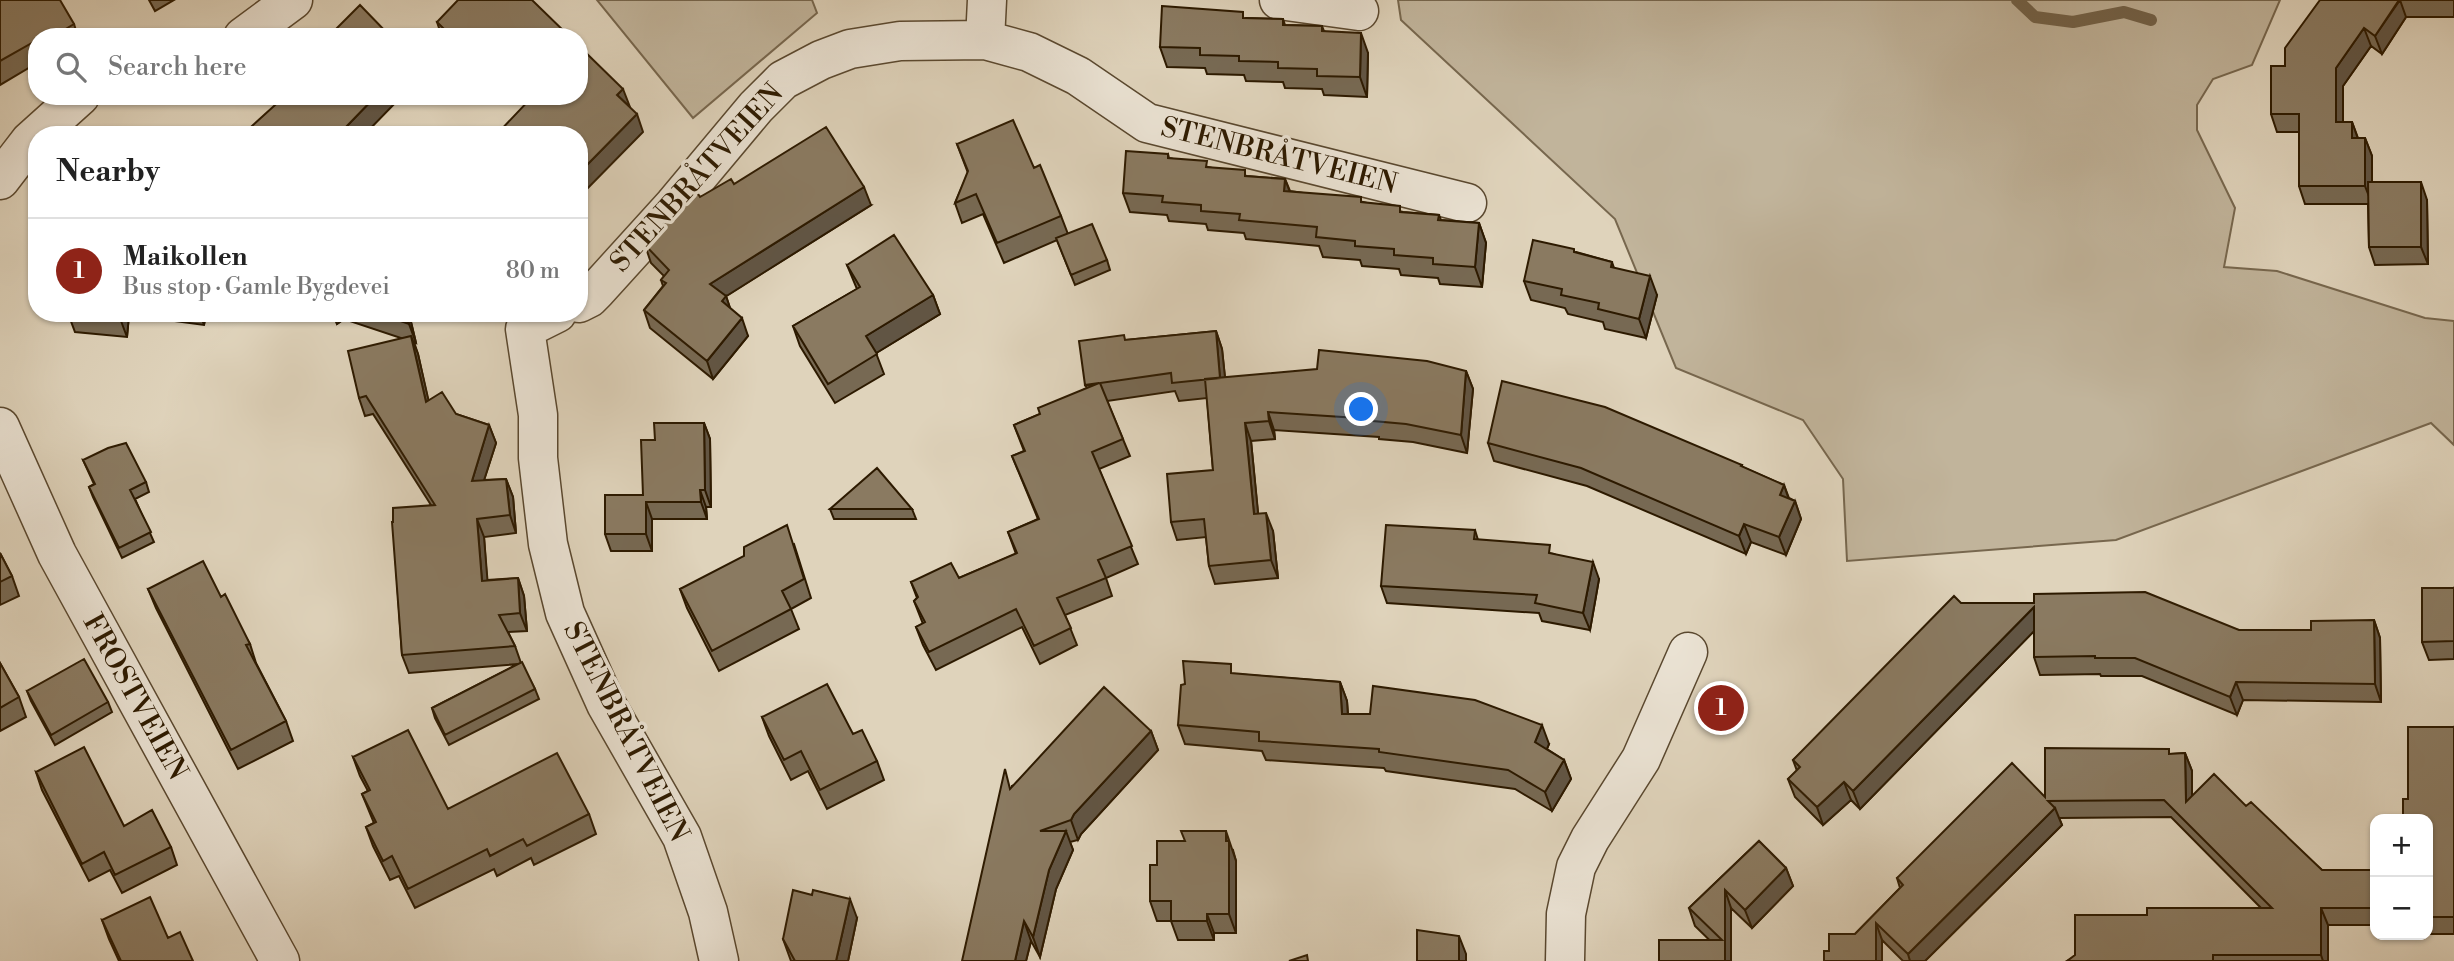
<!DOCTYPE html>
<meta charset="utf-8">
<style>
:root{--surface:#fff;--page:#f2f2f2;--text:#222;--muted:#767676;--line:#e0e0e0;--accent:#8f2418}
body{margin:0;font-family:"Libre Bodoni",serif;background:var(--page);color:var(--text)}
.controls{position:absolute;right:21px;bottom:21px;display:grid;overflow:hidden;border-radius:14px;box-shadow:0 2px 5px #0004}
.controls button{width:63px;height:63px;display:grid;place-items:center;padding:0;border:0;border-bottom:2px solid var(--line);background:var(--surface);color:var(--text);font:35px sans-serif}
.you{position:absolute;left:1362px;top:410px;width:24px;height:24px;margin:-18px;border:5px solid #fff;border-radius:50%;background:#1a73e8;box-shadow:0 0 0 10px #1a73e833}
.badge{display:grid;place-items:center;width:46px;height:46px;border-radius:50%;background:var(--accent);color:#fff;font-size:23px;font-weight:700}
.pin{position:absolute;translate:-50% -50%;border:4px solid #fff;box-shadow:0 2px 7px #0006}
.list{margin:0;padding:0;list-style:none}
h2{display:flex;justify-content:space-between;align-items:center;height:91px;margin:0;padding:0 28px;font-size:30px}
h2 small{font-size:23px;font-weight:400;color:var(--muted)}
.list li{display:grid;grid-template-columns:46px 1fr auto;gap:21px;align-items:center;box-sizing:border-box;height:105px;padding:0 28px;border-top:2px solid var(--line)}
.list b{display:block;font-size:26px;white-space:nowrap}
.list p{margin:0;font-size:23px;white-space:nowrap;color:var(--muted)}
.list em{font-size:23px;font-style:normal;color:var(--muted)}
.icon{flex:none;width:38px;height:38px;fill:none;stroke:currentColor;stroke-width:2;stroke-linecap:round;stroke-linejoin:round}
.map{position:relative;flex:none;width:2454px;height:961px;overflow:hidden}
.search{position:absolute;background:var(--surface);box-shadow:0 2px 5px #0004;left:28px;top:28px;width:560px;height:77px;display:flex;align-items:center;gap:18px;box-sizing:border-box;padding:0 24px;border-radius:28px;color:var(--muted);font-size:26px}
.panel{position:absolute;background:var(--surface);box-shadow:0 2px 5px #0004;left:28px;top:126px;width:560px;height:196px;border-radius:28px}
.map>svg:first-child{display:block}
.green{fill:#c1b49b;stroke:#77674e;stroke-width:2}
.lines{fill:none;stroke-linecap:round;stroke-linejoin:round}
.stream{stroke:#73634a;stroke-width:12}
.minor-casing{stroke:#5a482f;stroke-width:41}
.minor{stroke:#eae2d3;stroke-width:38}
.wall{fill:#776953;stroke:#2d1a00;stroke-width:2}
.shaded-wall{fill:#615544;stroke:#2d1a00;stroke-width:2}
.building{fill:#8a7a61;stroke:#2d1a00;stroke-width:2}
.labels{text-anchor:middle;dominant-baseline:central;stroke-width:7;stroke-linejoin:round;paint-order:stroke}
.street-label{font-size:28px;fill:#2d1a00;stroke:#eae2d3}
</style>
<div class="map">
<svg width="2454" height="961" viewBox="0 0 2454 961">
<rect width="100%" height="100%" fill="#dfd3bb"/>
<filter id="stains"><feTurbulence type="fractalNoise" baseFrequency=".00286" numOctaves="4"/><feColorMatrix values="0 0 0 0 .2 0 0 0 0 .09 0 0 0 0 .02 0 0 0 .5 -.17"/></filter>
<radialGradient id="worn" r=".72"><stop offset=".6" stop-color="#630" stop-opacity="0"/><stop offset="1" stop-color="#630" stop-opacity=".3"/></radialGradient>
<path class="green" d="M597,0H812L817,13L693,118Z
M1398,0H2280L2252,65L2213,79L2197,105V130L2235,208L2224,267L2277,271L2425,318L2454,321V445L2431,423L2116,540L1847,561L1843,479L1803,420L1676,368L1615,219L1401,20Z"/>
<g class="lines">
<path class="stream" d="M2017,0L2035,17L2073,22L2124,12L2151,20"/>
<g class="minor-casing">
<path id="minor" d="M1279,0L1359,11
M243,37L293,0
M985,40L987,0
M0,180L30,141L80,96
M579,303L589,298L596,291L674,205L756,107L783,80L821,60L850,49L900,41L985,40L1029,52L1078,76L1147,123L1467,203
M557,313L525,329L538,415V458L548,544L565,613L606,704L682,837L708,912L719,961
M0,427L57,554L280,961
M1565,961L1566,914L1576,867L1590,839L1641,759L1688,652"/>
</g>
<use href="#minor" class="minor"/>
</g>
<path class="wall" d="M0,0L74,24L78,37H37V63L0,85Z
M149,0H174L155,11Z
M2399,0H2454V17H2406L2382,54L2371,46L2343,86V122H2352L2358,138H2365L2372,156V182L2427,200L2428,264L2375,265L2369,247L2368,204H2305L2299,186V132H2277L2271,114L2285,66Z
M1246,18L1283,19L1285,25L1322,26L1324,31L1368,53L1367,97L1324,95L1322,89L1285,88L1283,82L1246,81L1244,75L1207,74L1205,68L1167,67L1160,47Z
M437,22L570,37H442Z
M957,144L1034,168L1061,216L1068,234L1107,260L1110,270L1075,285L1057,240L1004,263L983,214L962,223L955,203L968,173Z
M1168,154L1169,158L1247,176L1285,179L1290,191L1363,202L1403,212L1439,215L1441,220L1479,223L1486,243L1482,287L1440,284L1438,278L1401,275L1399,269L1362,266L1360,260L1323,257L1319,246L1246,239L1244,233L1208,230L1206,224L1169,221L1167,215L1130,212L1123,193Z
M734,184L871,205L726,296L730,308L748,336L713,379L650,328L644,310L663,286L661,280L664,276L651,263L645,245L700,197Z
M1576,252L1612,262L1614,268L1657,295L1646,338L1605,329L1603,322L1568,314L1565,308L1531,300L1524,281Z
M847,265L933,295L940,314L876,353L884,374L835,403L800,346L793,326L857,289Z
M69,313H206L204,325L129,315L127,337L75,332L69,316Z
M333,313H414L411,322L416,343L414,342L418,354L428,400L456,414L489,425L496,443L484,480L506,479L513,497L516,533L484,537L487,580L518,578L524,596L527,631L508,632L515,646L521,663L535,689L539,699L449,745L435,718L432,708L518,664L409,673L402,655L393,522L431,505L373,414L365,416L359,398L401,338L344,319L337,324Z
M1216,331L1222,349L1225,378L1466,371L1473,389L1467,453L1413,442L1379,439V437L1274,430L1275,439L1251,441L1258,514L1273,531L1278,578L1215,584L1209,566L1206,537L1177,540L1171,522L1213,470L1207,398L1179,401L1175,391L1107,401L1130,456L1099,469L1138,564L1106,578L1112,596L1065,615L1077,645L1040,664L1022,627L936,670L923,645L916,627L923,624L914,601L917,598L911,582L959,578L1016,554L1008,532L1038,519L1012,456L1024,451L1014,425L1040,414L1087,388L1085,385L1126,340Z
M704,423L710,439L711,507H706L707,519H652V551H611L605,534L643,495L655,440Z
M1488,443L1742,465V467L1784,485L1789,498L1795,501L1801,519L1786,555L1751,542L1746,554L1587,486L1494,461Z
M83,460L146,482L149,492L135,499L154,542L122,558L93,497L89,487L94,484Z
M830,509H912L916,519H834Z
M1475,530L1478,540L1554,554L1599,579L1590,630L1542,621L1539,613L1387,603L1381,586Z
M794,544L811,598L791,609L799,629L719,671L687,608L680,589Z
M0,553L12,576L19,596L0,605Z
M2454,588V659L2429,660L2422,642Z
M148,589L221,597L250,644L256,663L286,721L293,741L238,769L156,608Z
M1961,603L2239,630H2311L2374,620L2380,638L2381,702L2243,700L2237,715L2142,676H2101L2100,674L2040,675L2034,657V631L1860,809L1851,800L1823,825L1795,797L1788,779L1797,771L1793,760Z
M0,663L19,697L26,717L0,731Z
M1235,674L1340,682L1347,701L1348,714L1549,744L1547,749L1564,760L1571,779L1552,811L1515,789L1386,771L1384,768L1266,760L1262,751L1185,744L1178,725Z
M27,691L108,702L112,712L55,745L31,701Z
M762,717L853,734L877,761L884,780L827,809L808,771L791,780L769,736Z
M2454,727V934H2428V819L2408,799Z
M1151,731L1158,750L1081,834L1078,840L1070,842L1073,850L1056,889L1040,957L1031,941L1026,961L1012,786Z
M2185,753L2192,771V796L2246,806L2322,870H2375V925H2328V961H2067L2147,915L2261,908L2171,817L2059,818L2062,825L1925,961H1903L1882,940V961L1829,951L1855,934L1900,888L1897,878L2045,797L2170,754Z
M353,757L448,809L589,814L596,834L534,865L531,858L497,876L494,869L415,908L399,876L390,880L373,846L366,827L374,823L362,794L368,791L360,776Z
M36,772L124,826L171,847L177,865L122,893L110,870L89,881L42,790Z
M1759,841L1786,868L1793,886L1752,928L1731,908V961L1695,926L1689,908Z
M1233,850L1236,861V933H1214V940H1178L1171,921H1157L1150,901L1157,865Z
M857,918L848,961H791L783,939Z
M102,920L193,961H119L109,939Z"/>
<path class="shaded-wall" d="M2400,0L2406,17L2382,54L2375,36Z
M2364,28L2371,46L2343,86V139L2336,122V68Z
M1361,33L1368,53L1367,97L1360,77Z
M623,89L630,107L617,95Z
M376,96H402L364,135H342L344,129Z
M637,114L643,132L579,197V173Z
M2352,122L2358,139L2352,138Z
M2365,138L2372,156V204L2365,186Z
M1285,179L1292,198L1284,191Z
M2421,182L2427,200L2428,264L2421,247Z
M864,187L871,205L717,302L710,284Z
M1479,223L1486,243L1482,287L1475,267Z
M1650,276L1657,295L1646,338L1639,319Z
M933,295L940,314L873,355L866,336Z
M726,296L732,314L722,301Z
M122,313H128L129,315L127,337L121,321Z
M200,313H206L204,325Z
M333,313H342L344,319L337,324Z
M406,313H414L411,322L416,343L409,324Z
M742,318L748,336L713,379L707,361Z
M1216,331L1222,349L1227,396L1220,378Z
M411,336L418,354L433,420L426,402Z
M1466,371L1473,389L1467,453L1461,435Z
M1268,412L1274,430L1275,439L1269,421Z
M704,423L710,439L711,507L705,490Z
M1245,423L1251,441L1260,532L1254,514Z
M489,425L496,443L478,499L472,481Z
M506,479L513,497L516,533L510,515Z
M1784,485L1790,503L1780,495Z
M700,490L706,507L707,519L701,502Z
M1795,501L1801,519L1786,555L1779,537Z
M646,502L652,519V551L646,534Z
M1266,513L1273,531L1278,578L1271,560Z
M477,519L484,537L489,599L482,581Z
M1744,524L1751,542L1746,554L1739,536Z
M1593,562L1599,579L1590,630L1583,613Z
M518,578L524,596L527,631L520,613Z
M2034,607L2040,625L1860,809L1853,791Z
M2374,620L2380,638L2381,702L2375,684Z
M1340,682L1347,701L1349,733L1342,714Z
M2236,682L2243,700L2237,715L2230,697Z
M1542,725L1549,744L1542,761L1535,742Z
M1151,731L1158,750L1081,834L1078,840L1071,820L1074,814Z
M2185,753L2192,771V820L2186,802Z
M1564,760L1571,779L1552,811L1545,792Z
M1844,782L1851,800L1823,825L1817,807Z
M2055,808L2062,825L1925,961H1910L1908,954Z
M1066,831L1073,850L1056,889L1040,957L1033,937L1049,870Z
M1226,831L1236,861V933L1229,914Z
M1786,868L1793,886L1752,928L1745,910Z
M1725,890L1731,908V961H1725Z
M850,899L857,918L848,961H836Z
M2321,908L2328,925V961H2323L2321,955Z
M1207,914L1214,933V940L1207,921Z
M1024,921L1031,941L1026,961H1015Z
M1876,923L1882,940V961H1876Z
M1459,936L1466,954V961H1459Z"/>
<path class="building" d="M0,0H60L74,24L52,37H37V40L0,61Z
M458,0H532L570,37H452L437,22Z
M2320,0H2399L2375,36L2364,28L2336,68V122H2352V138H2365V186H2299V114H2271V66H2285V48Z
M360,5L391,37H328Z
M1162,6L1243,12V18L1283,19V25L1322,26V31L1361,33L1360,77L1317,76V69L1278,68V62L1239,61V56L1200,55V48L1160,47Z
M579,46L623,89L617,95L637,114L579,173V135H496L533,96H579Z
M285,96H376L344,129L346,131L342,135H242Z
M1013,120L1034,168L1040,165L1061,216L997,243L976,194L955,203L968,171L957,144Z
M826,127L864,187L710,284L726,296L722,301L742,318L707,361L644,310L666,283L661,280L669,270L645,245L695,189L700,197L731,179L734,184Z
M483,129L487,135H476Z
M1126,151L1168,154V158L1207,161L1206,167L1245,170V176L1285,179L1284,191L1361,197V202L1400,206V212L1439,215L1438,220L1479,223L1475,267L1433,264V258L1394,255V249L1355,246V241L1316,237L1317,227L1239,220L1240,214L1201,211V205L1162,202L1163,196L1123,193Z
M2368,182H2421V247H2369Z
M1092,224L1107,260L1071,275L1056,238Z
M894,235L933,295L866,336L877,354L828,384L793,326L860,287L847,265Z
M1533,240L1574,249V252L1612,262L1611,267L1650,276L1639,319L1598,309L1599,303L1561,295L1562,289L1524,281Z
M69,313H122L121,321L69,316Z
M377,313H406L409,324Z
M1216,331L1220,378L1172,383L1171,373L1100,383L1123,439L1092,452L1132,546L1098,560L1106,578L1057,598L1071,628L1034,646L1016,609L929,652L916,627L925,622L914,601L918,597L911,582L951,563L959,578L1017,553L1008,532L1039,519L1012,456L1025,451L1014,425L1040,414L1038,408L1099,383L1085,385L1079,341L1124,335L1125,340Z
M411,336L426,402L442,392L456,414L489,425L472,481L506,479L510,515L477,519L482,581L518,578L520,613L499,615L515,646L402,655L392,522H393V508L435,505L366,396L359,398L348,351Z
M1319,350L1427,361L1466,371L1461,435L1406,424L1373,421V419L1268,412L1269,421L1245,423L1254,514L1266,513L1271,560L1209,566L1204,519L1171,522L1167,474L1213,470L1205,379L1317,369Z
M1502,381L1605,407L1742,465L1741,466L1784,485L1780,495L1795,501L1779,537L1744,524L1739,536L1581,468L1488,443Z
M654,423H704L705,490H700L701,502H646V534H605V495H643L641,440H655Z
M126,443L146,482L130,490L151,532L119,548L89,487L95,484L83,460L108,448Z
M877,468L912,509H830Z
M787,525L804,579L782,591L791,609L712,651L680,589L744,556V547Z
M1386,525L1475,530L1474,539L1550,545L1549,553L1593,562L1583,613L1535,603L1537,595L1381,586Z
M0,553L12,576L0,582Z
M203,561L221,597L225,594L250,644L246,645L286,721L231,750L148,589Z
M2422,588H2454V641L2422,642Z
M2145,592L2239,630H2311V621L2374,620L2375,684L2236,682L2230,697L2135,658H2095V656L2034,657V607L1853,791L1844,782L1817,807L1788,779L1800,767L1793,760L1954,596L1961,603H2034V594Z
M84,659L108,702L51,735L27,691Z
M1183,661L1231,664V673L1340,682L1342,714H1370L1373,686L1475,700L1542,725L1535,742L1564,760L1545,792L1508,770L1379,752V749L1259,741V732L1178,725L1181,685L1185,684Z
M522,662L535,689L445,735L432,708Z
M0,663L19,697L0,708Z
M827,684L853,734L862,730L877,761L820,790L801,751L784,760L762,717Z
M1104,687L1151,731L1074,814L1071,820L1040,831H1066L1049,870L1033,937L1024,921L1015,961H962L1005,769L1010,789Z
M2408,727H2454V917H2428V819H2403V799H2408Z
M408,730L448,809L557,753L589,814L527,846L523,839L490,856L487,849L408,889L392,856L383,861L366,827L376,822L362,794L370,790L353,757Z
M84,747L124,826L152,810L171,847L115,875L104,852L82,864L36,772Z
M2045,748L2169,749V754L2185,753L2186,802L2214,774L2246,806L2251,802L2322,870H2375V908H2321V955H2213V961H2067L2075,955V915H2147V908H2272L2164,800L2048,801L2055,808L1908,954L1876,923V961H1824V951H1829V934H1855L1903,885L1897,878L2012,763L2045,797Z
M1181,831H1226V841H1229V914H1207V921H1171V901H1150V865H1157V841H1185Z
M1759,841L1786,868L1745,910L1725,890V961H1659V940H1722L1689,908Z
M793,890L812,895L813,890L850,899L836,961H795L783,939Z
M150,897L168,938L180,932L193,961H121L102,920Z
M1417,930L1459,936V961H1417Z
M1307,955L1308,961H1289Z"/>
<g class="labels">
<g class="street-label">
<text transform="translate(1279 156) rotate(14)">STENBRÅTVEIEN</text>
<text transform="translate(697 178) rotate(-48)">STENBRÅTVEIEN</text>
<text transform="translate(135 697) rotate(61)">FROSTVEIEN</text>
<text transform="translate(626 732) rotate(63)">STENBRÅTVEIEN</text>
</g>
</g>
<rect width="100%" height="100%" filter="url(#stains)"/>
<rect width="100%" height="100%" fill="url(#worn)"/>
</svg>
<div class="controls">
<button>+</button>
<button>−</button>
</div>
<div class="you"></div>
<div class="pin badge" style="left:1721px;top:708px">1</div>
<div class="search"><svg class="icon" aria-label="search" viewBox="0 0 24 24"><circle cx="10" cy="10" r="6"/><path d="M15 15l6 6"/></svg>Search here</div>
<section class="panel">
<h2>Nearby<small></small></h2>
<ul class="list">
<li><span class="badge">1</span><div><b>Maikollen</b><p>Bus stop · Gamle Bygdevei</p></div><em>80 m</em></li>
</ul>
</section>
</div>
